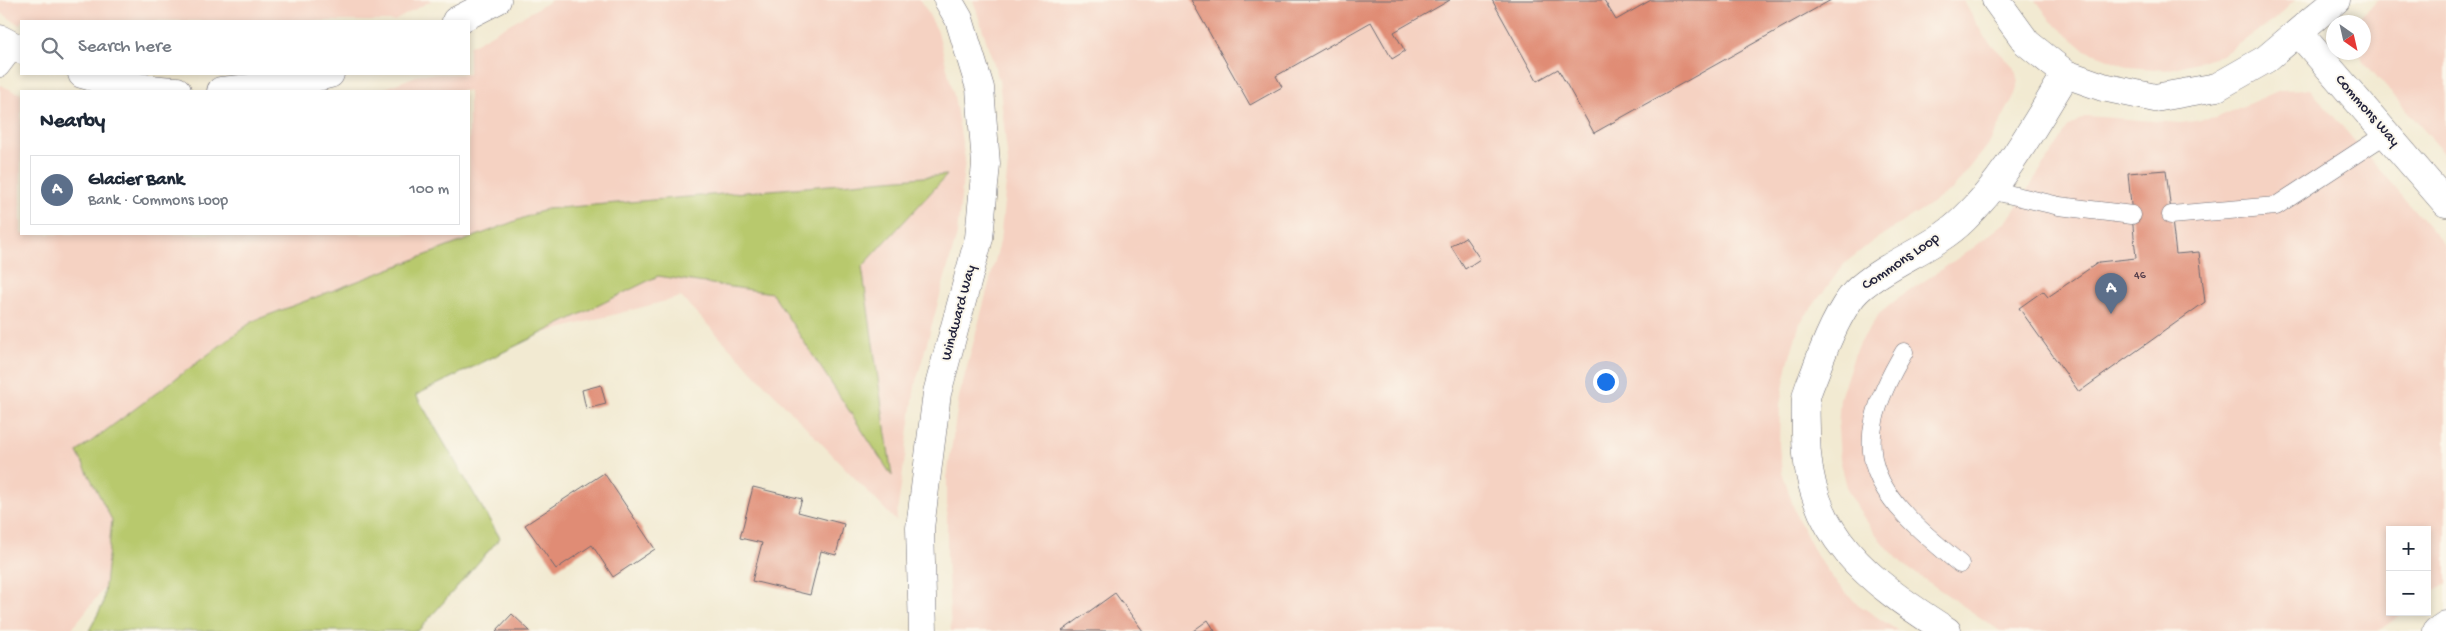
<!DOCTYPE html>
<meta charset="utf-8">
<style>
:root{--surface:#fff;--page:#f2f2f3;--text:#1f2937;--muted:#747a83;--line:#e0e1e3;--accent:#c8321e}
body{margin:0;font-family:"Gochi Hand",sans-serif;background:var(--page);color:var(--text)}
.controls{position:absolute;right:15px;bottom:15px;display:grid;overflow:hidden;border-radius:0px;box-shadow:0 2px 8px #0003}
.controls button{width:45px;height:45px;display:grid;place-items:center;padding:0;border:0;border-bottom:1px solid var(--line);background:var(--surface);color:var(--text);font:25px sans-serif}
.compass{position:absolute;left:2326px;top:15px;width:45px;height:45px;border-radius:50%;background:var(--surface);box-shadow:0 2px 8px #0003;rotate:146deg}
.you{position:absolute;left:1605px;top:381px;width:18px;height:18px;margin:-12px;border:4px solid #fff;border-radius:50%;background:#1a73e8;box-shadow:0 0 0 8px #1a73e833}
.badge{display:grid;place-items:center;width:32px;height:32px;border-radius:50%;background:var(--accent);color:#fff;font-size:16px;font-weight:700}
.pin{position:absolute;translate:-50% -41px;filter:drop-shadow(0 1px 2px #0008)}
.pin::after{content:'';position:absolute;top:26px;width:18px;height:15px;background:inherit;clip-path:polygon(0 0,100% 0,50% 100%)}
.list{margin:0;padding:0;list-style:none}
h2{display:flex;justify-content:space-between;align-items:center;height:65px;margin:0;padding:0 20px;font-size:21px}
h2 small{font-size:16px;font-weight:400;color:var(--muted)}
.list li{display:grid;grid-template-columns:32px 1fr auto;gap:15px;align-items:center;box-sizing:border-box;height:70px;margin:0 10px 10px;padding:0 10px;border:1px solid var(--line);border-radius:0px}
.list b{display:block;font-size:19px;white-space:nowrap}
.list p{margin:0;font-size:16px;white-space:nowrap;color:var(--muted)}
.list em{font-size:16px;font-style:normal;color:var(--muted)}
.icon{flex:none;width:28px;height:28px;fill:none;stroke:currentColor;stroke-width:2;stroke-linecap:round;stroke-linejoin:round}
.map{position:relative;flex:none;width:2446px;height:631px;overflow:hidden}
.search{position:absolute;background:var(--surface);box-shadow:0 2px 8px #0003;left:20px;top:20px;width:450px;height:55px;display:flex;align-items:center;gap:12px;box-sizing:border-box;padding:0 18px;border-radius:0px;color:var(--muted);font-size:19px}
.panel{position:absolute;background:var(--surface);box-shadow:0 2px 8px #0003;left:20px;top:90px;width:450px;height:145px;border-radius:0px}
.map>svg:first-child{display:block}
.built{fill:#f5d2c2}
.green{fill:#b8c96d;stroke:#6d7654}
.building{fill:#e08c74}
.lines{fill:none;stroke-linecap:round;stroke-linejoin:round}
.lane-casing{stroke:#6b6870;stroke-width:19}
.street-casing{stroke:#6b6870;stroke-width:29}
.lane{stroke:#fff;stroke-width:18}
.street{stroke:#fff;stroke-width:28}
.labels{text-anchor:middle;dominant-baseline:central;stroke-width:4;stroke-linejoin:round;paint-order:stroke}
.number-label{font-size:12px;fill:#523c49}
.street-label{font-size:15px;fill:#22223b;stroke:#fbf7ec}
</style>
<div class="map">
<svg width="2446" height="631" viewBox="0 0 2446 631">
<rect width="100%" height="100%" fill="#fbf7ec"/>
<filter id="ink" filterUnits="userSpaceOnUse"><feTurbulence type="fractalNoise" baseFrequency=".02" numOctaves="2"/><feDisplacementMap in="SourceGraphic" scale="10" xChannelSelector="R" yChannelSelector="G"/><feConvolveMatrix kernelMatrix="1 2 1 2 8 2 1 2 1" color-interpolation-filters="sRGB"/></filter>
<filter id="wash" filterUnits="userSpaceOnUse"><feTurbulence type="fractalNoise" baseFrequency=".0096" numOctaves="4" result="noise"/><feDisplacementMap in="SourceGraphic" scale="20" xChannelSelector="R" yChannelSelector="G"/><feGaussianBlur stdDeviation="1.12" result="paint"/><feColorMatrix in="noise" values="0 0 0 0 0 0 0 0 0 0 0 0 0 0 0 0 0 1.4 0 .05"/><feComposite in="paint" operator="in"/></filter>
<g filter="url(#wash)">
<rect width="100%" height="100%" fill="#f2ead2"/>
<path class="built" d="M0,0H432L394,21H21V26L0,12Z
M552,0H921L938,32L954,96L965,159L957,234L915,386L896,521L681,297L245,411L70,631H0V85L21,94V234H469V91H378L421,74H469V47Z
M973,0H1963L1985,38L2014,67L2019,81L2015,94L1989,144L1952,190L1873,241L1845,263L1800,323L1788,363L1780,405L1779,445L1782,472L1797,517L1817,556L1835,581L1856,603L1898,631H951L947,557V478L959,397L1000,242L1008,163L999,80Z
M2036,0H2295L2274,20L2222,55L2167,70L2129,67L2085,50L2051,21Z
M2379,0H2446V155L2363,61L2360,53L2364,52V22H2358L2360,16Z
M2310,89L2446,247V583L2427,596V530H2390V612H2405L2378,631H2000L1905,566L1881,541L1862,515L1848,491L1840,459L1838,429L1840,398L1857,347L1879,314L1896,300L1973,248L2007,221L2069,126L2086,116L2180,123L2216,118L2280,90Z"/>
<path class="green" d="M947,175L862,267L892,476L772,293L658,276L416,395L500,538L418,631H89L103,604L112,520L77,452L253,321L547,209Z"/>
<g id="blocks">
<path class="building" d="M1191,0H1450L1394,32L1405,51L1392,59L1371,22L1276,76L1282,87L1250,105Z
M1492,0H1604L1616,20L1651,0H1831L1594,133L1558,69L1537,81Z
M2166,170L2176,254L2199,252L2205,302L2079,392L2019,308L2043,291L2048,297L2099,262L2136,258L2128,173Z
M1465,237L1480,259L1465,269L1451,246Z
M601,385L606,404L586,409L582,390Z
M604,473L655,549L613,577L592,545L556,569L525,525Z
M753,487L802,499L798,512L844,524L836,555L821,551L810,595L752,581L762,543L740,538Z
M1115,593L1143,631H1062Z
M512,614L530,631H496Z
M1208,620L1215,631H1193Z"/>
</g>
</g>
<g filter="url(#ink)">
<use href="#blocks" fill-opacity="0" stroke="#6b6870" stroke-width="1"/>
<g class="lines">
<g class="lane-casing">
<path id="lane" d="M0,68L16,47
M1990,190L2059,206L2132,215
M2171,215L2276,206L2386,134
M1904,352C1841,458 1875,494 1960,564"/>
</g>
<g class="street-casing">
<path id="street" d="M1996,0L2027,43L2066,74
M456,21L497,0
M2299,33L2446,203
M0,39L21,50
M82,74C113,83 144,90 177,91
M221,91L289,84L330,74
M923,631L920,528L937,393L979,238L986,164L980,88L959,19L948,0
M1947,631C1869,581 1806,536 1806,433C1806,422 1805,410 1806,399C1807,389 1814,377 1817,367C1825,345 1842,303 1860,288C1891,261 1935,248 1964,219C2005,180 2036,122 2066,74L2103,87L2155,98L2217,87L2266,59L2336,0
M2437,631L2446,625"/>
</g>
<use href="#lane" class="lane"/>
<use href="#street" class="street"/>
</g>
</g>
<g class="labels">
<g class="number-label">
<text x="2140" y="276">46</text>
</g>
<g class="street-label">
<text transform="translate(2367 111) rotate(49)">Commons Way</text>
<text transform="translate(1901 262) rotate(-34)">Commons Loop</text>
<text transform="translate(959 313) rotate(-75)">Windward Way</text>
</g>
</g>
</svg>
<div class="controls">
<button>+</button>
<button>−</button>
</div>
<svg class="compass" viewBox="-18 -18 36 36"><path d="M0-13l5 13h-10z" fill="#e53935"/><path d="M0 13l5-13h-10z" fill="#747a83"/></svg>
<div class="you"></div>
<div class="pin badge" style="left:2111px;top:314px;background:#5c6f8a">A</div>
<div class="search"><svg class="icon" aria-label="search" viewBox="0 0 24 24"><circle cx="10" cy="10" r="6"/><path d="M15 15l6 6"/></svg>Search here</div>
<section class="panel">
<h2>Nearby<small></small></h2>
<ul class="list">
<li><span class="badge" style="background:#5c6f8a">A</span><div><b>Glacier Bank</b><p>Bank · Commons Loop</p></div><em>100 m</em></li>
</ul>
</section>
</div>
